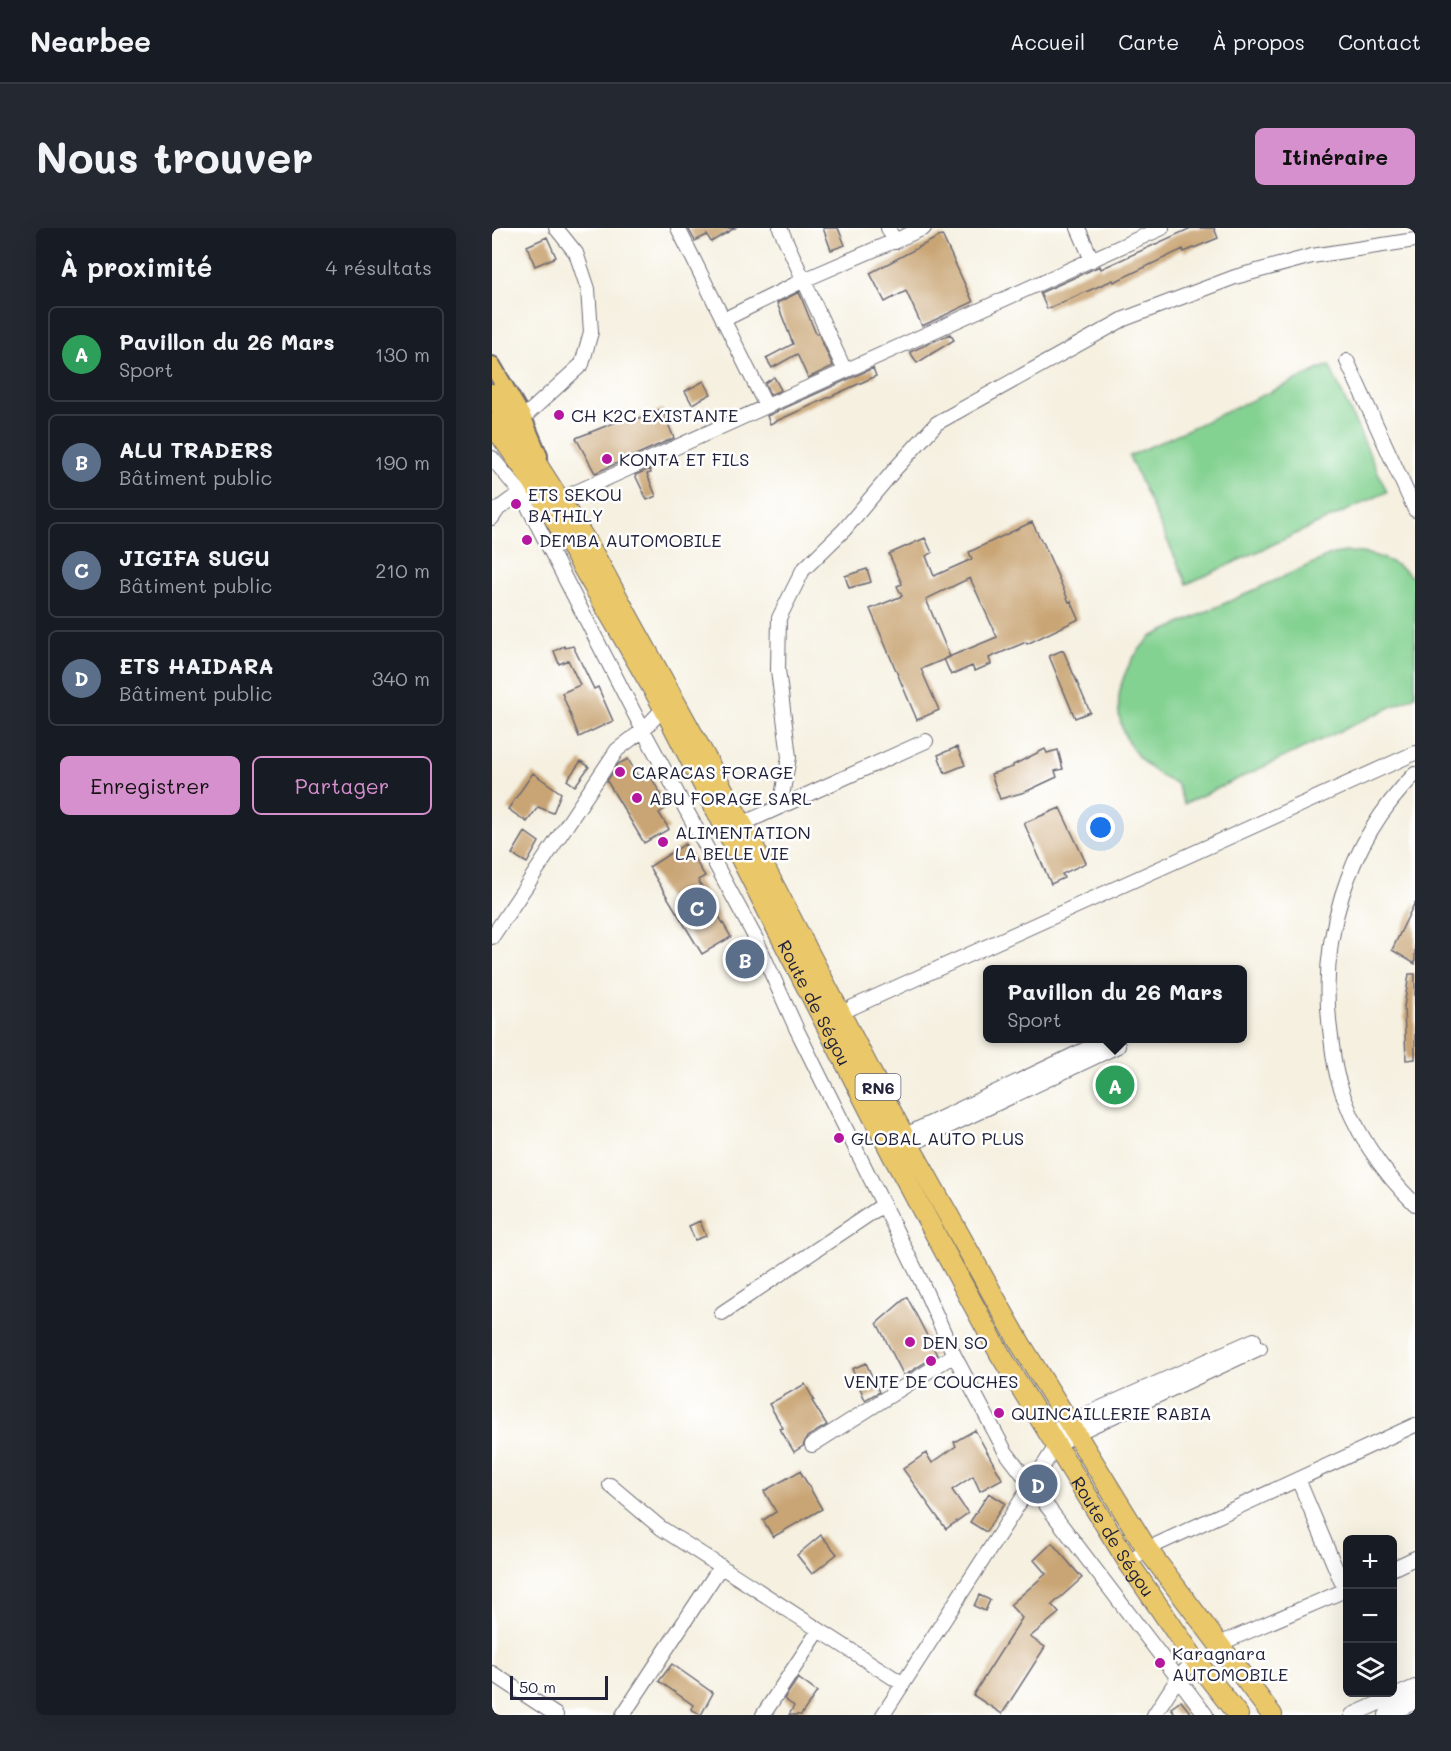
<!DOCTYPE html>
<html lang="fr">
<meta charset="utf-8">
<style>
:root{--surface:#171b24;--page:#242831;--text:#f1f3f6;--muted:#9ea1a6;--line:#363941;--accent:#d690ce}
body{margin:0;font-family:Mali,sans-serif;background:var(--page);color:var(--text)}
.controls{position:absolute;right:18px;bottom:18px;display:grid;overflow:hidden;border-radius:9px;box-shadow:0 6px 24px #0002}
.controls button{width:54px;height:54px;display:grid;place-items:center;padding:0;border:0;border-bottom:2px solid var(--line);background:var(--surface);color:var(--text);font:30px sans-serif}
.scale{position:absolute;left:18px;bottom:15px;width:98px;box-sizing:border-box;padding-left:6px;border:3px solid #22223b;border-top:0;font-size:16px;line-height:21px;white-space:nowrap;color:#22223b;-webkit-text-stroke:4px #fff;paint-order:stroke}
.you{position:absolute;left:609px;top:600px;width:21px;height:21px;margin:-15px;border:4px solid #fff;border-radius:50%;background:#1a73e8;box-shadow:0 0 0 9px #1a73e833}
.badge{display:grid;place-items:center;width:39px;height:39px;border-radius:50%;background:var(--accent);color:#fff;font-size:20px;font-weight:700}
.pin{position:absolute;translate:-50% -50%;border:3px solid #fff;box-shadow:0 2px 6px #0006}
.popup{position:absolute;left:491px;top:737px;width:264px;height:78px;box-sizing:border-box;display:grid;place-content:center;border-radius:9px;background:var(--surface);filter:drop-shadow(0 2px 4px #0005);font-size:20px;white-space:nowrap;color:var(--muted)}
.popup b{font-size:22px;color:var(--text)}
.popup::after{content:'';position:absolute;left:50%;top:100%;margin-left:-12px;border:12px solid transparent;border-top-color:var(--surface)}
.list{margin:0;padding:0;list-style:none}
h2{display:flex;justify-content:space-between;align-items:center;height:78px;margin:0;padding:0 24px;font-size:26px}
h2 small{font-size:20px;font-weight:400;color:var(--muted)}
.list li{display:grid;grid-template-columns:39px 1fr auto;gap:18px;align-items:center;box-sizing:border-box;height:96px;margin:0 12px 12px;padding:0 12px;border:2px solid var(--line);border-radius:9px}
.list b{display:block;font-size:22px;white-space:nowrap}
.list p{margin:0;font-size:20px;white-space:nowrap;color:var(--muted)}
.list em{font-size:20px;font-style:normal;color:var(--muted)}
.actions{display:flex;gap:12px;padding:18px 24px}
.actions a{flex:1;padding:14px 0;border:2px solid var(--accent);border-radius:9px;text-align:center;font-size:21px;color:var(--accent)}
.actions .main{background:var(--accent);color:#111}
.icon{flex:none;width:33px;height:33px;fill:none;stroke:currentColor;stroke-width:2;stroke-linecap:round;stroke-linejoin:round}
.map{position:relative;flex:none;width:923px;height:1487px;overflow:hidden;border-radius:9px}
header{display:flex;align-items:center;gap:36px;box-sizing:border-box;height:84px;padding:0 30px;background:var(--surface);border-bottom:2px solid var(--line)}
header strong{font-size:28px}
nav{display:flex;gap:33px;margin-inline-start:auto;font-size:21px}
.intro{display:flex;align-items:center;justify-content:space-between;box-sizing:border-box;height:144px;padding:0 36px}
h1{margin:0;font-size:42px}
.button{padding:15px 27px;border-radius:9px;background:var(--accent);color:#111;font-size:21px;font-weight:700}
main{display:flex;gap:36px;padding:0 36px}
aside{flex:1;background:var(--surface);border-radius:9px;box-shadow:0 6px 24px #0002}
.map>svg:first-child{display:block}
.green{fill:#84d292;stroke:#537a66;stroke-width:1.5}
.building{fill:#c9a574}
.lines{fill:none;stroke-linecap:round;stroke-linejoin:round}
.minor-casing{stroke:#6c6a75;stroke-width:16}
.major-casing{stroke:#6c6a75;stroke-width:20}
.highway-casing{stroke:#6c6a75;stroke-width:22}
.minor{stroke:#fff;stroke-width:14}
.major{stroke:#eac769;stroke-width:16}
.highway{stroke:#eac769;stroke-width:20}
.poi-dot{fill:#b5179e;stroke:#fff;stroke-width:2}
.labels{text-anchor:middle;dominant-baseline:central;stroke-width:5;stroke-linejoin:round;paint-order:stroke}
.shield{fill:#fff;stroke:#646476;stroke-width:1.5}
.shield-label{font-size:16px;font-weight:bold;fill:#22223b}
.poi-label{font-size:18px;fill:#22223b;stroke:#fff;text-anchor:start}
.street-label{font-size:18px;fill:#22223b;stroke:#fff}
</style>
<header>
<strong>Nearbee</strong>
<nav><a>Accueil</a><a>Carte</a><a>À propos</a><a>Contact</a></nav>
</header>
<div class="intro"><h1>Nous trouver</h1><a class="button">Itinéraire</a></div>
<main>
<aside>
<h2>À proximité<small>4 résultats</small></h2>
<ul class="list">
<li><span class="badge" style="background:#2e9e5b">A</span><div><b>Pavillon du 26 Mars</b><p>Sport</p></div><em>130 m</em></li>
<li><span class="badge" style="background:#5c6f8a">B</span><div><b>ALU TRADERS</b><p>Bâtiment public</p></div><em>190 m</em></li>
<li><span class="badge" style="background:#5c6f8a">C</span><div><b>JIGIFA SUGU</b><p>Bâtiment public</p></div><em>210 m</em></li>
<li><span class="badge" style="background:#5c6f8a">D</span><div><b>ETS HAIDARA</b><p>Bâtiment public</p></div><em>340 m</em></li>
</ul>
<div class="actions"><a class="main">Enregistrer</a><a>Partager</a></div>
</aside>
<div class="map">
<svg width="923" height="1487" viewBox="0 0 923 1487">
<rect width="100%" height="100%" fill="#fff"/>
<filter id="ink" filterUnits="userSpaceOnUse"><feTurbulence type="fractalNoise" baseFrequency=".0167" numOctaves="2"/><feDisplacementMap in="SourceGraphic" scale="12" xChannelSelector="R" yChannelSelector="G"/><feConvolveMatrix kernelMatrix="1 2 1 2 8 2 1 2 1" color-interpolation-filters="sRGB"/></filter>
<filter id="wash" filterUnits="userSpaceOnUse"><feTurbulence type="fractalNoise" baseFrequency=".008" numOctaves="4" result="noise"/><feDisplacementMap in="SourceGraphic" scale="24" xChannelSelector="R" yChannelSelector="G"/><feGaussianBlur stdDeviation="1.35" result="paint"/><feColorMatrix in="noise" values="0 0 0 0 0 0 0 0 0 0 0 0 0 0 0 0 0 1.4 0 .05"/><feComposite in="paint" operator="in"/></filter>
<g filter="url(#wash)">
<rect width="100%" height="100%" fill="#f5f0e0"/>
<path class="green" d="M837,137L895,264L695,356L637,228Z
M855,324C882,324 904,332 923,352V468L692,576L685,556C619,528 607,458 659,409L841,326Z"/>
<g id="blocks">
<path class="building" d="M196,0H243L219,14L215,7L203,13Z
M331,0H346L353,17L339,22Z
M699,0H722L726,10L692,24L691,21L622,54L621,52L555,81L548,65L608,38L609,41Z
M450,7L481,74L430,98L414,63L393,74L378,45Z
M55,9L64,29L43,38L35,18Z
M307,64L324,106L326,105L341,138L316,150L305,126L280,140L274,130L301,116L285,75Z
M458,106L462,112L425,135L418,124Z
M381,140L384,148L278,196L275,188Z
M282,149L289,162L278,167L273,155Z
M212,153L219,166L200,176L193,163Z
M170,181L182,210L103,245L84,210L134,190L137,194Z
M158,241L159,245L155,246L164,268L155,272L143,247Z
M540,294L550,314H551L577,374L579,373L587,391L535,416L534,414L497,430L499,436L483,443L480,438L459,447L452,431L505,409L478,350L434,371L458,429L429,441L447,482L425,492L378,381L410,368L405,358L410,356L397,326L433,310L440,325L434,328L442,348L480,331L477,324Z
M375,341L379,354L357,360L353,348Z
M72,418L73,420L81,418L102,461L106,459L121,493L87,509L70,465L88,457L76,432L67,436L62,423Z
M571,422L598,484L583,490L557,428Z
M465,519L473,537L453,545L446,527Z
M553,521L555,525L566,522L571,541L563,543L565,549L533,564L508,571L499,546L521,539V537Z
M136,531L148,552L158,547L176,579L167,585L177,601L152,615L115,553L126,536Z
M89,533L97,539L83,558L75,552Z
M41,545L69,565L61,585L46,579L35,594L16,581Z
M568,580L594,635L570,646L572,650L559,656L532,595Z
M33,604L47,614L35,635L20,626Z
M193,616L213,648L206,652L239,709L210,726L157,639Z
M923,674V736L900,722Z
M917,746H923V831L914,832L912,779Z
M208,993L214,1008L203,1012L197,998Z
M415,1069L445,1127L412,1148L385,1095Z
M374,1135L387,1164L373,1172L360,1141Z
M313,1156L322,1172L320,1173L335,1197L315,1209L311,1218L302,1224L288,1201L291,1200L277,1176Z
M483,1202L510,1251L488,1263L481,1248L460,1262L476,1285L454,1301L411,1241L434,1225L440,1235L464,1218L462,1214Z
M308,1243L330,1281L281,1309L271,1292L284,1284L272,1263Z
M497,1265L513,1275L494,1304L478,1294Z
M329,1307L345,1326L320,1346L305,1327Z
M560,1315L590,1350L560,1377L567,1385L538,1409L553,1419L510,1486L481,1467L530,1390L518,1377L554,1346L542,1332Z
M487,1367L498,1372L493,1383L482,1378Z
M180,1436L221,1465L209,1487L199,1481L201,1477L167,1453Z
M306,1450L325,1464L309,1487H297L302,1478L292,1471Z
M689,1473L700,1487H684L679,1480Z"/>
</g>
</g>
<g filter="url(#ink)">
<use href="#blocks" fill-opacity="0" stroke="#6c6a75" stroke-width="1.5"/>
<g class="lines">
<g class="minor-casing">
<path id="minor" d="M186,0L274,178
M288,0L353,143
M396,0L403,14
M586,0L600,32
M231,92L312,52L432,0
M855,133L923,282
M31,190L90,136L99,104L96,61L84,25L64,0
M0,230L29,265L151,502L264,711L305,802L429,1053L462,1127L513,1223L714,1487
M69,271L670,0
M0,290L6,281L35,260
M923,546C854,615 825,714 839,809C841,824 842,840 847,854C860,900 889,943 923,976
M288,579L297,529L286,442L287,390L311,342L352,302L404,240L445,195L632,91L743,49L820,28L923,12
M250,596L434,513
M0,709L125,522L151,502L172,480
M342,790L361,779L923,525
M405,911L617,810
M411,920L626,818
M230,1085L391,977
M558,1206L577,1194L762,1112
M320,1217L462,1127
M806,1251L849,1353L856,1356
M118,1257L169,1300L411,1456
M636,1334L655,1321L923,1197
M900,1341L923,1330
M727,1416L856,1361
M0,1445L64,1487
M131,1487L229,1338
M271,1487L327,1402
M391,1487L564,1218L583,1206L768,1120
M662,1487L686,1450L703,1432
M860,1487L923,1459
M894,1487L923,1474"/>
</g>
<g class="major-casing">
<path id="major" d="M0,137L31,190L47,228"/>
</g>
<g class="highway-casing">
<g id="highway">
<path d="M0,166L99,321L250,596L412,908L528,1115L655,1321L780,1487"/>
<path id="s1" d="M0,195L42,255L172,480L400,926L508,1126L636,1334L703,1432L746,1487"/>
</g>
</g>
<use href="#minor" class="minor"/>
<use href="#major" class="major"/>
<use href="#highway" class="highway"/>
</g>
</g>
<g class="poi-dot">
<circle cx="67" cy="187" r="6"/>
<circle cx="115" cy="231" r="6"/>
<circle cx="24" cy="276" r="6"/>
<circle cx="35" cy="312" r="6"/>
<circle cx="128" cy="544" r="6"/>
<circle cx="145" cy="570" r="6"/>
<circle cx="171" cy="614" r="6"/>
<circle cx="347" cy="910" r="6"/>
<circle cx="418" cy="1114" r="6"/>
<circle cx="439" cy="1133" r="6"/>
<circle cx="507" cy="1185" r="6"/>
<circle cx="668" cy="1435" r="6"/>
</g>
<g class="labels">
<rect class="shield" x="363.5" y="846" width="45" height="26" rx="4.5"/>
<g class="shield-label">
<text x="386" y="859">RN6</text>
</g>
<g class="poi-label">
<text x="79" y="187">CH K2C EXISTANTE</text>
<text x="127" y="231">KONTA ET FILS</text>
<text x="36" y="266">ETS SEKOU<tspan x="36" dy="21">BATHILY</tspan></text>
<text x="47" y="312">DEMBA AUTOMOBILE</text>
<text x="140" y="544">CARACAS FORAGE</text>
<text x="157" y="570">ABU FORAGE SARL</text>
<text x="183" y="604">ALIMENTATION<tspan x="183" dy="21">LA BELLE VIE</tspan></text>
<text x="359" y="910">GLOBAL AUTO PLUS</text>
<text x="430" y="1114">DEN SO</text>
<text x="439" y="1153" text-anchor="middle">VENTE DE COUCHES</text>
<text x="519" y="1185">QUINCAILLERIE RABIA</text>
<text x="680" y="1425">Karagnara<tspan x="680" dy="21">AUTOMOBILE</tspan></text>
</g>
<g class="street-label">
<text stroke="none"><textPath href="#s1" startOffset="664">Route de Ségou</textPath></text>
<text stroke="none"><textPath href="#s1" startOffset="1276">Route de Ségou</textPath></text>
</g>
</g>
</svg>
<div class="controls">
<button>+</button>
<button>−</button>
<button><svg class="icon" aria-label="layers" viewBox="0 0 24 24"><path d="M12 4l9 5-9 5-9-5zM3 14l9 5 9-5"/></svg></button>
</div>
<div class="scale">50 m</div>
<div class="you"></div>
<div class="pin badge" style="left:623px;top:857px;background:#2e9e5b">A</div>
<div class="popup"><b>Pavillon du 26 Mars</b>Sport</div>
<div class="pin badge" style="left:253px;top:731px;background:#5c6f8a">B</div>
<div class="pin badge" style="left:205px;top:679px;background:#5c6f8a">C</div>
<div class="pin badge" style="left:546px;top:1256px;background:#5c6f8a">D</div>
</div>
</main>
